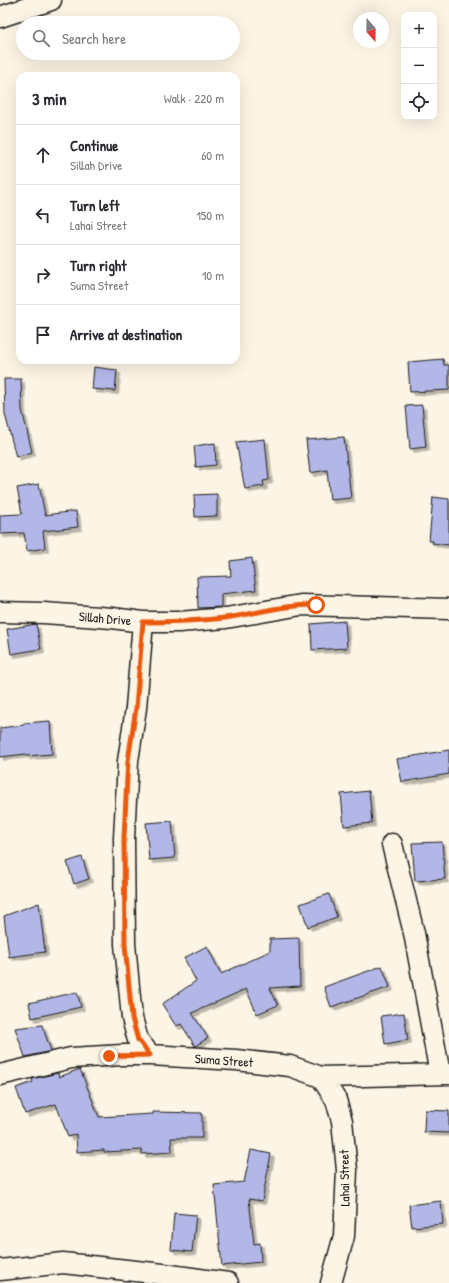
<!DOCTYPE html>
<meta charset="utf-8">
<style>
:root{--surface:#fff;--page:#f7f7f7;--text:#2b2b33;--muted:#7c7c81;--line:#e1e1e2}
body{margin:0;font-family:"Patrick Hand",sans-serif;background:var(--page);color:var(--text)}
.controls{position:absolute;right:12px;top:12px;display:grid;overflow:hidden;border-radius:8px;box-shadow:0 4px 16px #0002}
.controls button{width:36px;height:36px;display:grid;place-items:center;padding:0;border:0;border-bottom:1px solid var(--line);background:var(--surface);color:var(--text);font:20px sans-serif}
.compass{position:absolute;left:353px;top:12px;width:36px;height:36px;border-radius:50%;background:var(--surface);box-shadow:0 4px 16px #0002;rotate:160deg}
.stop{position:absolute;width:12px;height:12px;margin:-9px;border:3px solid #ea580c;border-radius:50%;background:#fff}
.stop.end{background:#ea580c;border-color:#fff;box-shadow:0 1px 4px #0008}
.list{margin:0;padding:0;list-style:none}
h2{display:flex;justify-content:space-between;align-items:center;height:52px;margin:0;padding:0 16px;font-size:17px}
h2 small{font-size:13px;font-weight:400;color:var(--muted)}
.list li{display:grid;grid-template-columns:26px 1fr auto;gap:12px;align-items:center;box-sizing:border-box;height:60px;padding:0 16px;border-top:1px solid var(--line)}
.list b{display:block;font-size:15px;white-space:nowrap}
.list p{margin:0;font-size:13px;white-space:nowrap;color:var(--muted)}
.list em{font-size:13px;font-style:normal;color:var(--muted)}
.icon{flex:none;width:22px;height:22px;fill:none;stroke:currentColor;stroke-width:2;stroke-linecap:round;stroke-linejoin:round}
.map{position:relative;flex:none;width:449px;height:1283px;overflow:hidden}
.search{position:absolute;background:var(--surface);box-shadow:0 4px 16px #0002;left:16px;top:16px;width:224px;height:44px;display:flex;align-items:center;gap:10px;box-sizing:border-box;padding:0 14px;border-radius:22px;color:var(--muted);font-size:15px}
.panel{position:absolute;background:var(--surface);box-shadow:0 4px 16px #0002;left:16px;top:72px;width:224px;height:292px;border-radius:12px}
.map>svg:first-child{display:block}
.building{fill:#b3b7e8;stroke:#1c1c1c;filter:url(#shadow)}
.lines{fill:none;stroke-linecap:round;stroke-linejoin:round}
.minor-casing{stroke:#1c1c1c;stroke-width:23}
.minor{stroke:#fcf5e5;stroke-width:20}
.route{stroke:#ea580c;stroke-width:5}
.labels{text-anchor:middle;dominant-baseline:central;stroke-width:3;stroke-linejoin:round;paint-order:stroke}
.street-label{font-size:13px;fill:#1c1c1c;stroke:#fcf5e5}
</style>
<div class="map">
<svg width="449" height="1283" viewBox="0 0 449 1283">
<defs>
<filter id="shadow"><feDropShadow dx="3.5" dy="3.5" stdDeviation="0" flood-color="#0004"/></filter>
</defs>
<rect width="100%" height="100%" fill="#fcf5e5"/>
<filter id="ink" filterUnits="userSpaceOnUse"><feTurbulence type="fractalNoise" baseFrequency=".025" numOctaves="2"/><feDisplacementMap in="SourceGraphic" scale="8" xChannelSelector="R" yChannelSelector="G"/><feConvolveMatrix kernelMatrix="1 2 1 2 8 2 1 2 1" color-interpolation-filters="sRGB"/></filter>
<g filter="url(#ink)">
<path class="building" d="M443,359L444,365H449V390L410,392L408,362Z
M94,367L117,370L115,391L92,389Z
M4,379H21L22,410L32,452L16,457L5,414Z
M422,405L426,447L410,449L406,406Z
M344,437L351,498L330,500L327,470L310,473L306,440Z
M265,439L269,480L263,481L264,486L245,489L236,442Z
M215,443L216,465L196,467L194,446Z
M39,484L45,515L76,511L78,527L43,531L45,548L27,551L24,533L0,534V515L22,514L17,488Z
M217,494V516L195,517L194,495Z
M433,497L449,499V545L432,543L433,541H429Z
M252,558L256,590L221,594V607L198,608L197,577L231,576L230,561Z
M345,621L347,648L312,650L311,624Z
M36,624L41,649L11,654L7,629Z
M50,721L52,754L26,756V754L0,757V728L24,725V723Z
M449,750V774L402,782L397,759Z
M369,791L372,823L344,826L341,794Z
M172,821L175,858L149,860L146,823Z
M442,842L445,879L415,881L412,843Z
M82,857L89,879L74,884L67,862Z
M329,894L337,917L308,927L300,904Z
M39,903L45,952L9,957L4,916Z
M299,938L300,986L270,988L278,1005L257,1014L246,989L192,1013L208,1038L195,1046L181,1024L176,1026L162,1004L196,981L184,958L207,946L221,974L270,951V939Z
M382,966L390,987L331,1007L324,987Z
M77,992L81,1007L32,1018L29,1003Z
M404,1013L408,1040L385,1044L381,1016Z
M42,1025L51,1051L25,1057L15,1028Z
M80,1069L99,1117L153,1114V1112L202,1113V1138H171L172,1152L142,1154V1150L104,1152V1150L77,1152L76,1134L68,1137L56,1104L25,1114L16,1088L33,1082L32,1079L58,1073L59,1077Z
M425,1110L449,1111V1133L424,1132Z
M251,1150L271,1154L262,1201L249,1199L254,1244L260,1243L261,1262L222,1266L214,1185L244,1182Z
M441,1201L443,1224L412,1227L409,1205Z
M174,1213L196,1215L192,1252L171,1250Z"/>
<g class="lines">
<g class="minor-casing">
<path id="minor" d="M0,17L51,0
M0,612L44,613L112,618L143,622H179L226,618L301,605L449,609
M143,622L136,708L128,761L124,838L125,944L132,1018L138,1040L150,1055
M392,844L414,933L440,1074
M0,1075L71,1058L122,1055H150L236,1060L290,1066L321,1077L449,1074
M321,1077L336,1100L342,1121L347,1170L344,1236L331,1283
M0,1270L63,1263L163,1274L228,1283"/>
</g>
<use href="#minor" class="minor"/>
</g>
</g>
<g class="lines" filter="url(#ink)">
<path class="route" d="M109,1056L150,1055L138,1040L132,1018L125,944L124,838L127,777L128,761L136,708L143,622C170,622 198,621 225,618C255,614 285,604 316,605"/>
</g>
<g class="labels">
<g class="street-label">
<text transform="translate(105 618) rotate(5)">Sillah Drive</text>
<text transform="translate(224 1060) rotate(4)">Suma Street</text>
<text transform="translate(344 1178) rotate(-91)">Lahai Street</text>
</g>
</g>
</svg>
<div class="controls">
<button>+</button>
<button>−</button>
<button><svg class="icon" aria-label="locate" viewBox="0 0 24 24"><circle cx="12" cy="12" r="6"/><path d="M12 2v4M12 18v4M2 12h4M18 12h4"/></svg></button>
</div>
<svg class="compass" viewBox="-18 -18 36 36"><path d="M0-13l5 13h-10z" fill="#e53935"/><path d="M0 13l5-13h-10z" fill="#7c7c81"/></svg>
<div class="stop" style="left:316px;top:605px"></div>
<div class="stop end" style="left:109px;top:1056px"></div>
<div class="search"><svg class="icon" aria-label="search" viewBox="0 0 24 24"><circle cx="10" cy="10" r="6"/><path d="M15 15l6 6"/></svg>Search here</div>
<section class="panel">
<h2>3 min<small>Walk · 220 m</small></h2>
<ul class="list">
<li><svg class="icon" aria-label="ahead" viewBox="0 0 24 24"><path d="M12 20V5M6 11l6-6 6 6"/></svg><div><b>Continue</b><p>Sillah Drive</p></div><em>60 m</em></li>
<li><svg class="icon" aria-label="left" viewBox="0 0 24 24"><path d="M17 20v-9H6M10 6l-5 5 5 5"/></svg><div><b>Turn left</b><p>Lahai Street</p></div><em>150 m</em></li>
<li><svg class="icon" aria-label="right" viewBox="0 0 24 24"><path d="M7 20v-9h11M14 6l5 5-5 5"/></svg><div><b>Turn right</b><p>Suma Street</p></div><em>10 m</em></li>
<li><svg class="icon" aria-label="arrive" viewBox="0 0 24 24"><path d="M6 21V4h12l-3 4 3 4H6"/></svg><div><b>Arrive at destination</b></div></li>
</ul>
</section>
</div>
